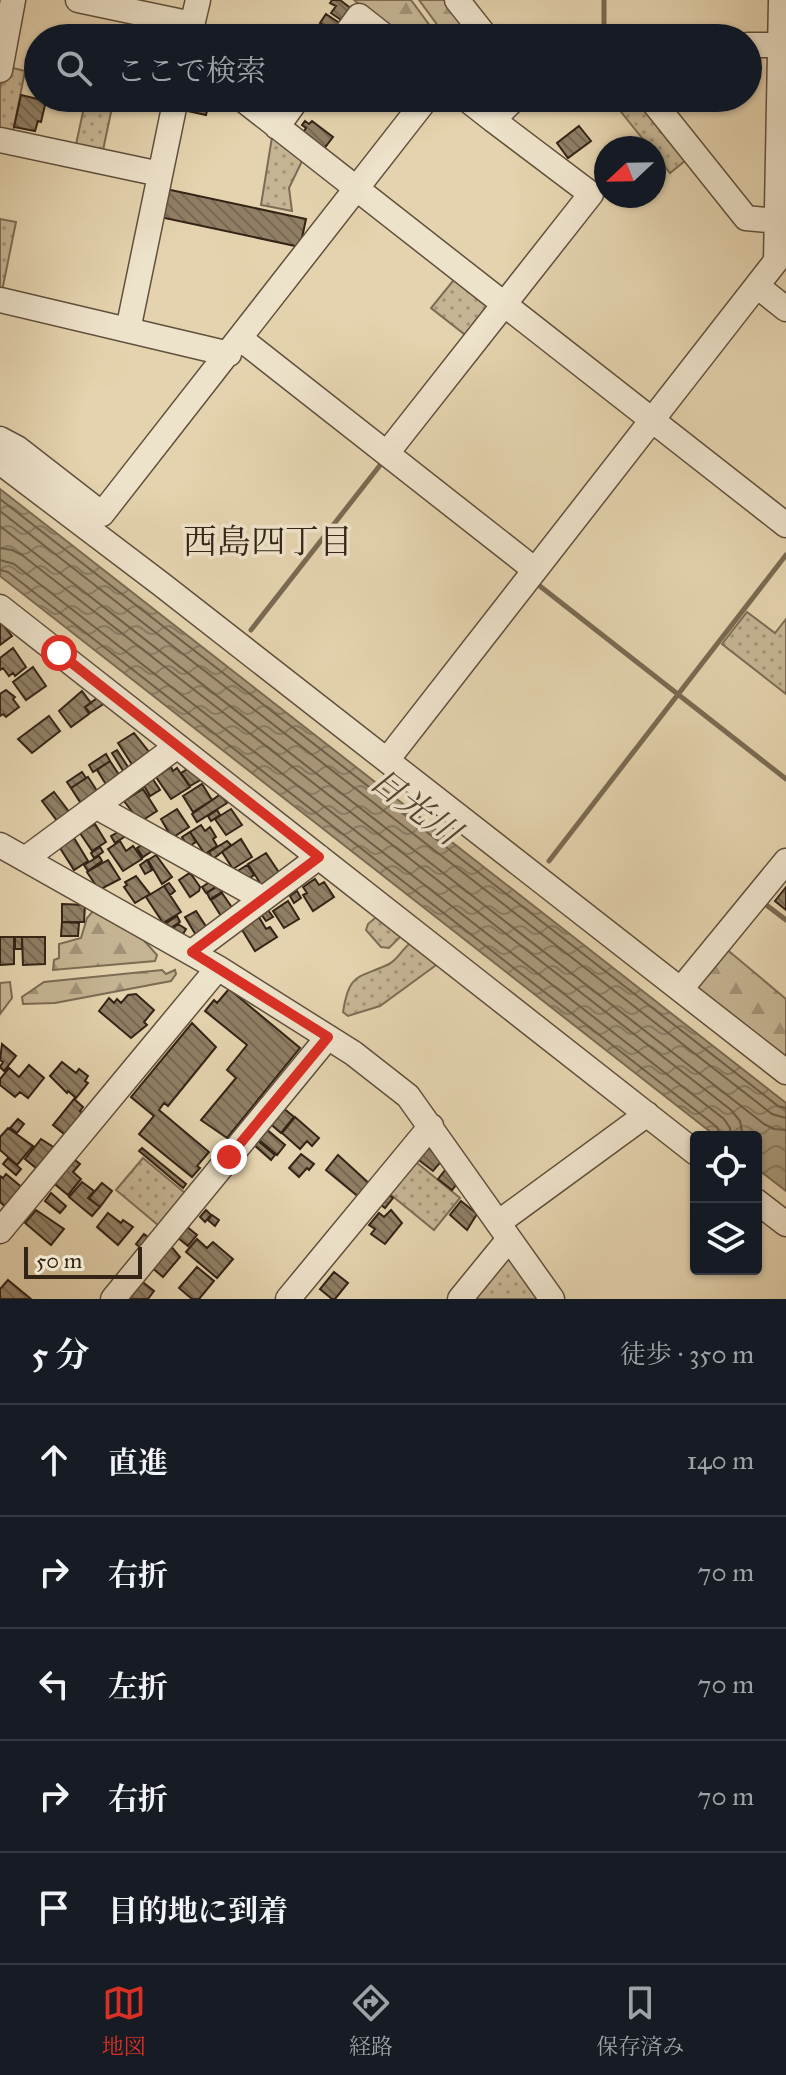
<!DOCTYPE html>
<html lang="ja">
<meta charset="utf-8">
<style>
:root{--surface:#171b24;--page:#242831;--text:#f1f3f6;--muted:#9ea1a6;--line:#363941;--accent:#d93025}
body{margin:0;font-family:"IM FELL Great Primer","Noto Serif JP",serif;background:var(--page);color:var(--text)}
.controls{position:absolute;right:24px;bottom:24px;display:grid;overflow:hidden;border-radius:8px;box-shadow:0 2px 6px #0004}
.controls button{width:72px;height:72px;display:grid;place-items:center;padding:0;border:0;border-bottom:2px solid var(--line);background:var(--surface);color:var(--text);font:40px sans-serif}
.compass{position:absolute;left:594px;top:136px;width:72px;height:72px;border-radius:50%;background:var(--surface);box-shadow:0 2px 6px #0004;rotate:248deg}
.scale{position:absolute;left:24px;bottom:20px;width:118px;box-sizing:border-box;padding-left:8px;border:4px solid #342416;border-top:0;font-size:22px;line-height:28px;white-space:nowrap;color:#342416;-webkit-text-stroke:6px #ede2ca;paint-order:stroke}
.stop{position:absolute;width:24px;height:24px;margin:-18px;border:6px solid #d93025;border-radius:50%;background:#fff}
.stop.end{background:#d93025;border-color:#fff;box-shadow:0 2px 8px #0008}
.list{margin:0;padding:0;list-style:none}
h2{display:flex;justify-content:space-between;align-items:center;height:104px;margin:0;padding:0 32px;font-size:34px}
h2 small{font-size:26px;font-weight:400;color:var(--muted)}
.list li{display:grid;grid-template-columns:52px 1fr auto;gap:24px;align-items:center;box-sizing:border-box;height:112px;padding:0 32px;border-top:2px solid var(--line)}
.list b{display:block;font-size:30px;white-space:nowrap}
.list em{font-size:26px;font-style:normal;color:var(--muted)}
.icon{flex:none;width:44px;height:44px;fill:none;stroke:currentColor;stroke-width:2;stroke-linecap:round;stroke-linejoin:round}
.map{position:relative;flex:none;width:786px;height:1299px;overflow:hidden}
.search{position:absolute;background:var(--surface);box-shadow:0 2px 6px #0004;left:24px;right:24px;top:24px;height:88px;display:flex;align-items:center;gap:20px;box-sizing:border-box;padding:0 28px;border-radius:44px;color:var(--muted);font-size:30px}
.sheet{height:664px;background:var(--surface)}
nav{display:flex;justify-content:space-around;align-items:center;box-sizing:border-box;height:112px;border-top:2px solid var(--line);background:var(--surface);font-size:22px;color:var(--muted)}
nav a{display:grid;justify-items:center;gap:4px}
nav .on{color:var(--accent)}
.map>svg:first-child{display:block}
.green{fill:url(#green-dots);stroke:#7d6c55;stroke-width:2}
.forest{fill:url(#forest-firs);stroke:#7d6c55;stroke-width:2}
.water{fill:url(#water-waves);stroke:#7a6a52;stroke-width:2}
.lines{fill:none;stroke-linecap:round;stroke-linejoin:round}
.shore{stroke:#6e5e48;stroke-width:2}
.stream{stroke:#7a6a52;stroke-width:5}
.building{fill:url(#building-back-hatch);stroke:#342416;stroke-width:2}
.minor-casing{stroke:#60503c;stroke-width:27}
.minor{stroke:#ede2ca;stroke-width:24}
.route{stroke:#d93025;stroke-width:10}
.labels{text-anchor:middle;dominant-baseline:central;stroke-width:7;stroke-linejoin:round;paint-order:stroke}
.neighbourhood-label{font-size:34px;fill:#342416;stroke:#ede2ca}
.water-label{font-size:34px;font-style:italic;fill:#574734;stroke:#ede2ca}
</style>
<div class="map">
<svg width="786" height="1299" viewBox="0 0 786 1299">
<defs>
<pattern id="green-dots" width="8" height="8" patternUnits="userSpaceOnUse" patternTransform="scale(2)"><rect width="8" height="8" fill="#c6b594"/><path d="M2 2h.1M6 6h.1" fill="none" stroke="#a29378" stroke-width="1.8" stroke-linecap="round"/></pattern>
<pattern id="forest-firs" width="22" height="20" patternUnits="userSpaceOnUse" patternTransform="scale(2)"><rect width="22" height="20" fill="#c6b594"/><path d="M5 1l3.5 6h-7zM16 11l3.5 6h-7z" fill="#a29378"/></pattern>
<pattern id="water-waves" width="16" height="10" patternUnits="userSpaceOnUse" patternTransform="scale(2)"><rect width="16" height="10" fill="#a8987a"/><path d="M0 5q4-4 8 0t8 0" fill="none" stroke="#8a7c63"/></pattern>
<pattern id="building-back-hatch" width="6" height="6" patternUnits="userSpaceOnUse" patternTransform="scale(2)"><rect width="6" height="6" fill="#907f65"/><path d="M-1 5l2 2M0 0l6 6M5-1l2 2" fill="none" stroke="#766852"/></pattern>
</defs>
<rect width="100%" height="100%" fill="#e4d3ae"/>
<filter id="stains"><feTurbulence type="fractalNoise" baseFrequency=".0025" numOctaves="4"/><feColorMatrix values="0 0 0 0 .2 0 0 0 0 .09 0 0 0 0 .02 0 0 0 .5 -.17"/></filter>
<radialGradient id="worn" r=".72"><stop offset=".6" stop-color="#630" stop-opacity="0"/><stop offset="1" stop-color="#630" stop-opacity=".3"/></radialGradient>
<path class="green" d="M5,66L25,71L12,137L0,134V89Z
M86,98H114L102,155L75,149Z
M610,98H638L686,160L670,173L654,153V148H650Z
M273,131L305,155L289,188L292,211L261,205Z
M0,219L16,222L1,296H0Z
M457,276L488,301L490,311L468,337L431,308Z
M747,612L775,633L786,619V694L722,644Z
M381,913L402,935L389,948L381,947L366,930L368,924Z
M412,942L439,963L380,1006L348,1016L343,1012C349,972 358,979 389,964C399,959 402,948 412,942Z
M143,1158L191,1198L164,1230L116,1190Z
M411,1158L460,1198L434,1230L385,1190Z
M506,1249L547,1299H466Z"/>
<path class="forest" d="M354,0H411L439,38H399Z
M419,0H448L479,38H460L455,32L444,34Z
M94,910L140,936L157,955L155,961L53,970L54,960L59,958V944L81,938L87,918Z
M724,947L786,999V1069L693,988Z
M162,970L166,974L175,970L176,974L171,981L55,1003L23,1004L22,997L44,982Z
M10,982L12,998L0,1014V983Z"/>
<path class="water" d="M0,489L786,1103V1191L756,1168V1137H717L0,576Z"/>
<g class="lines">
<path class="shore" d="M0,499L778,1106L786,1108
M0,511L772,1114L786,1118
M0,526L764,1124L774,1129L786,1130
M0,548L12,550L22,555L731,1110L740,1121L743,1137
M0,560L14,564L724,1119L730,1128L731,1137
M0,570L8,572L717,1127L721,1137"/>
<path class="stream" d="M604,33V0
M536,583L786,779
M251,630L381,464
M549,861L786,555
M768,900L765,904L786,920"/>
</g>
<path class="building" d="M332,0H340L353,10L344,22L331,13L336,6L330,3Z
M326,14L341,24L335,33L320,23Z
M21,95L46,101L41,122L38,121L35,131L14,127Z
M186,98H210L206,115L183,110Z
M305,121L309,124L312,121L333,137L323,150L302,134L306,128L302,125Z
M579,126L591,141L568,158L557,143Z
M166,189L306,219L300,247L160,217Z
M0,621L12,636L0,645Z
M13,648L26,667L15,676L13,673L9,676L3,668L0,670V658Z
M33,667L46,686L26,700L13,682Z
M6,690L15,697L13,699L19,707L6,717L3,714L0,716V694Z
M82,691L91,703L85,707L89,714L71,727L59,711Z
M100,696L105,703L90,713L85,707Z
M49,716L60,731L32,753L18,739Z
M134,733L149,752L147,753L148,756L133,766L118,743Z
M117,750L130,770L125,774L112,753Z
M106,754L110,761L93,772L89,765Z
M110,761L121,778L107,786L97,770Z
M171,767L173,771L177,768L190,787L171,799L156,777Z
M189,768L202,779L190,786L181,773Z
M82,772L86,778L71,788L67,782Z
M88,777L99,794L82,805L71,788Z
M152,778L160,790L150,796L143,784Z
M202,784L212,800L193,812L183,796Z
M143,789L157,811L140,822L124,801Z
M54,792L70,813L58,822L42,801Z
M221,794L227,803L197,822L192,814Z
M177,809L189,827L172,838L161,819Z
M231,809L242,825L226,835L215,819Z
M217,810L220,815L211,821L208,816Z
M95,824L106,842L92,851L80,833Z
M201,825L205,831L210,827L216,837L213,839L217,846L205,854L190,832Z
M123,829L127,835L115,843L111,836Z
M190,832L196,842L188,847L182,837Z
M74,838L88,861L74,870L60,848Z
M241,839L252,857L233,869L222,852Z
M120,841L126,851L133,846L142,859L123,871L108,849Z
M227,841L231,845L213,859L209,852Z
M146,842L152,851L143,857L137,848Z
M100,847L103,852L94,858L91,853Z
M266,853L280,874L262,886L248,864Z
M156,855L172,877L162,884L148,860Z
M99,856L102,861L88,871L84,865Z
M108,860L120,879L99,890L87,872Z
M147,860L152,870L145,874L140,865Z
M247,865L254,875L250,878L236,872Z
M188,874H191L200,887L199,891L190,897L179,880Z
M136,876L150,894L135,903L124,887L127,885L125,882Z
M315,879L319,885L324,882L334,897L313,911L303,895L307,893L303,887Z
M213,880L217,886L206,893L202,887Z
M169,883L175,891L170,895L164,886Z
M164,886L181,912L163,923L146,897Z
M218,886L222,892L210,899L207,893Z
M786,887V910L775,901Z
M297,891L301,898L294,903L290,896Z
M222,893L233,909L221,916L211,900Z
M288,901L299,919L284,928L273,911Z
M62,904L85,905L84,922H62Z
M268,910L273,917L266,921L261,914Z
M196,911L207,928L196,935L185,917Z
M177,916L180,922L169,929L165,924Z
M259,917L266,929L270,927L277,937L255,951L241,928Z
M62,922L79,923L78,936H61Z
M178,924L186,929L183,934L172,929Z
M0,937H14V964L0,965Z
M15,937H22V949H15Z
M22,937H45V964L23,965Z
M229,989L300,1048L227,1138L201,1120L236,1078L227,1070L247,1045L205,1011L214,1000L217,1003Z
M136,994L154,1010L144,1022L147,1025L131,1038L99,1011L109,998L114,1003L117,999L121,1003L128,995Z
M192,1023L216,1047L168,1106L164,1103L159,1110L209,1152L197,1166L200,1168L192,1177L139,1134L154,1116L131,1097Z
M2,1044L16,1056L4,1071L0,1067L3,1062L0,1060Z
M62,1062L76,1073L79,1069L88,1076L85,1081L88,1083L76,1098L68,1091L67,1093L50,1076Z
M29,1065L44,1078L28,1098L20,1092L15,1097L0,1085V1079L9,1068L19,1077Z
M74,1099L83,1107L80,1111L83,1114L69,1138L53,1125Z
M282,1107L294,1117L281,1133L268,1122Z
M295,1117L319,1138L312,1146L307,1141L300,1149L282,1133Z
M18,1119L24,1124L17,1133L10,1128Z
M8,1128L33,1146L17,1165L0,1150V1137Z
M265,1128L285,1145L277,1155L257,1138Z
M41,1139L58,1150L41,1172L25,1159Z
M257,1140L275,1155L271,1160L253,1144Z
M427,1143L445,1157L433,1171L415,1157Z
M142,1148L186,1184L183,1188L139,1151Z
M301,1154L314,1164L309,1170L307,1168L299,1177L289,1168Z
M338,1155L371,1185L360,1198L326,1170Z
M71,1157L80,1164L73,1172L81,1179L68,1195L51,1181Z
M8,1158L21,1169L16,1175L3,1164Z
M446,1169L460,1180L452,1190L438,1179Z
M6,1174L25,1190L9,1210L0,1202V1176L3,1178Z
M82,1182L94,1191L88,1198L100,1207L92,1216L69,1197Z
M102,1183L112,1191L100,1207L89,1198Z
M384,1191L393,1198L385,1208L376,1201Z
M51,1193L66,1206L60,1213L45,1201Z
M461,1201L477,1214L467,1230L450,1215Z
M36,1210L64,1229L51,1245L25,1223Z
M206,1210L211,1215L205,1222L200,1217Z
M391,1210L402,1223L385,1244L371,1234L375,1229L369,1225L379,1213L384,1217Z
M108,1213L121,1223L123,1220L133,1227L118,1245L97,1227Z
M212,1215L219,1220L215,1226L208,1220Z
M186,1226L197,1235L188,1246L177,1237Z
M144,1234L153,1241L145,1251L136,1244Z
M197,1239L207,1248L213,1242L233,1259L217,1278L186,1252Z
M169,1244L180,1257L163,1277L150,1266Z
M197,1267L214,1281L199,1299H192L179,1288Z
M334,1272L348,1283L335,1299H332L320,1289Z
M8,1280L31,1299H0V1289Z
M140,1280L154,1291L148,1299H124Z"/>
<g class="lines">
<g class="minor-casing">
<path id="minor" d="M78,0L192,24
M457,0L487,38
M189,38L198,0
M343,38L359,16L387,38
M748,45H780
M0,70L13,0
M241,98L786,525
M465,98L493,120
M650,98L746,218L777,221
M277,127L298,98
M0,140L160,174
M757,286L786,309
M0,300L229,354
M128,330L176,98
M241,339L535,570
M0,439L17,448L102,514L427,98
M387,453L591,194L493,120L515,98
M0,462L161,584L786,1072
M0,607L696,1153
M387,760L776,261L781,0
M97,807L263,899
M0,845L218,968L353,1053L408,1096L552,1299
M25,859L176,747
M192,952L319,857
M681,989L786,861
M756,1201L786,1224
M498,1223L647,1114
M0,1231L218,968
M113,1299L328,1037
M288,1299L431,1126
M460,1299L509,1239"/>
</g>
<use href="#minor" class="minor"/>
</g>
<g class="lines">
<path class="route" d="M59,653L319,857L192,952L328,1037L229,1157"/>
</g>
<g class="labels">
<g class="neighbourhood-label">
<text x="268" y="541">西島四丁目</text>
</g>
<g class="water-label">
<text transform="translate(415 806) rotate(37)">日光川</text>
</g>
</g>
<rect width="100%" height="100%" filter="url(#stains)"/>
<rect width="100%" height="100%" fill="url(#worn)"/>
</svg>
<div class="controls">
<button><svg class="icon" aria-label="locate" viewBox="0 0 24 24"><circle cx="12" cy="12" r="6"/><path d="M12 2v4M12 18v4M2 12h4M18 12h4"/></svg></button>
<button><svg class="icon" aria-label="layers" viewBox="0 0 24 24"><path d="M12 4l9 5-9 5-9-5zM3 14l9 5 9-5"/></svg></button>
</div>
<svg class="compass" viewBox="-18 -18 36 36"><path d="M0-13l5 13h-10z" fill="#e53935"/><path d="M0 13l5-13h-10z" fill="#9ea1a6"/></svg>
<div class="scale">50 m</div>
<div class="stop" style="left:59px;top:653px"></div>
<div class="stop end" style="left:229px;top:1157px"></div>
<div class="search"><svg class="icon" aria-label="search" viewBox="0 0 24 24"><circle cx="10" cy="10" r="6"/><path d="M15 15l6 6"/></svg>ここで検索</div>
</div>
<section class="sheet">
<h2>5 分<small>徒歩 · 350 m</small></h2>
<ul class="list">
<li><svg class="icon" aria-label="ahead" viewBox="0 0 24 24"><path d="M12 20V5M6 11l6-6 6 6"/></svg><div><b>直進</b></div><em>140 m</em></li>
<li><svg class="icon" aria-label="right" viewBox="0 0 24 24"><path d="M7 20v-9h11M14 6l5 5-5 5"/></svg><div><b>右折</b></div><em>70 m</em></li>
<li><svg class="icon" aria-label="left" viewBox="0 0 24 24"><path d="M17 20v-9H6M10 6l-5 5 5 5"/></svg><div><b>左折</b></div><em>70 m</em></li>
<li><svg class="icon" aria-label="right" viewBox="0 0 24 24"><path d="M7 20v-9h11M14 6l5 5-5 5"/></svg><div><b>右折</b></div><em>70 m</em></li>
<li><svg class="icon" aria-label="arrive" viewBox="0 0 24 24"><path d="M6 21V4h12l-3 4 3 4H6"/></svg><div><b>目的地に到着</b></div></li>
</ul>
</section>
<nav>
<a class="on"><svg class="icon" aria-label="map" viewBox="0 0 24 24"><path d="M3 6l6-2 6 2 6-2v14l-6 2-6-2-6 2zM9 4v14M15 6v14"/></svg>地図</a>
<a><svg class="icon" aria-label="directions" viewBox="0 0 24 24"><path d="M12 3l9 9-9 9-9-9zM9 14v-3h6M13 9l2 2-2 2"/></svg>経路</a>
<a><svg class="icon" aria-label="saved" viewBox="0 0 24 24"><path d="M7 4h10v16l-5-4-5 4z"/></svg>保存済み</a>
</nav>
